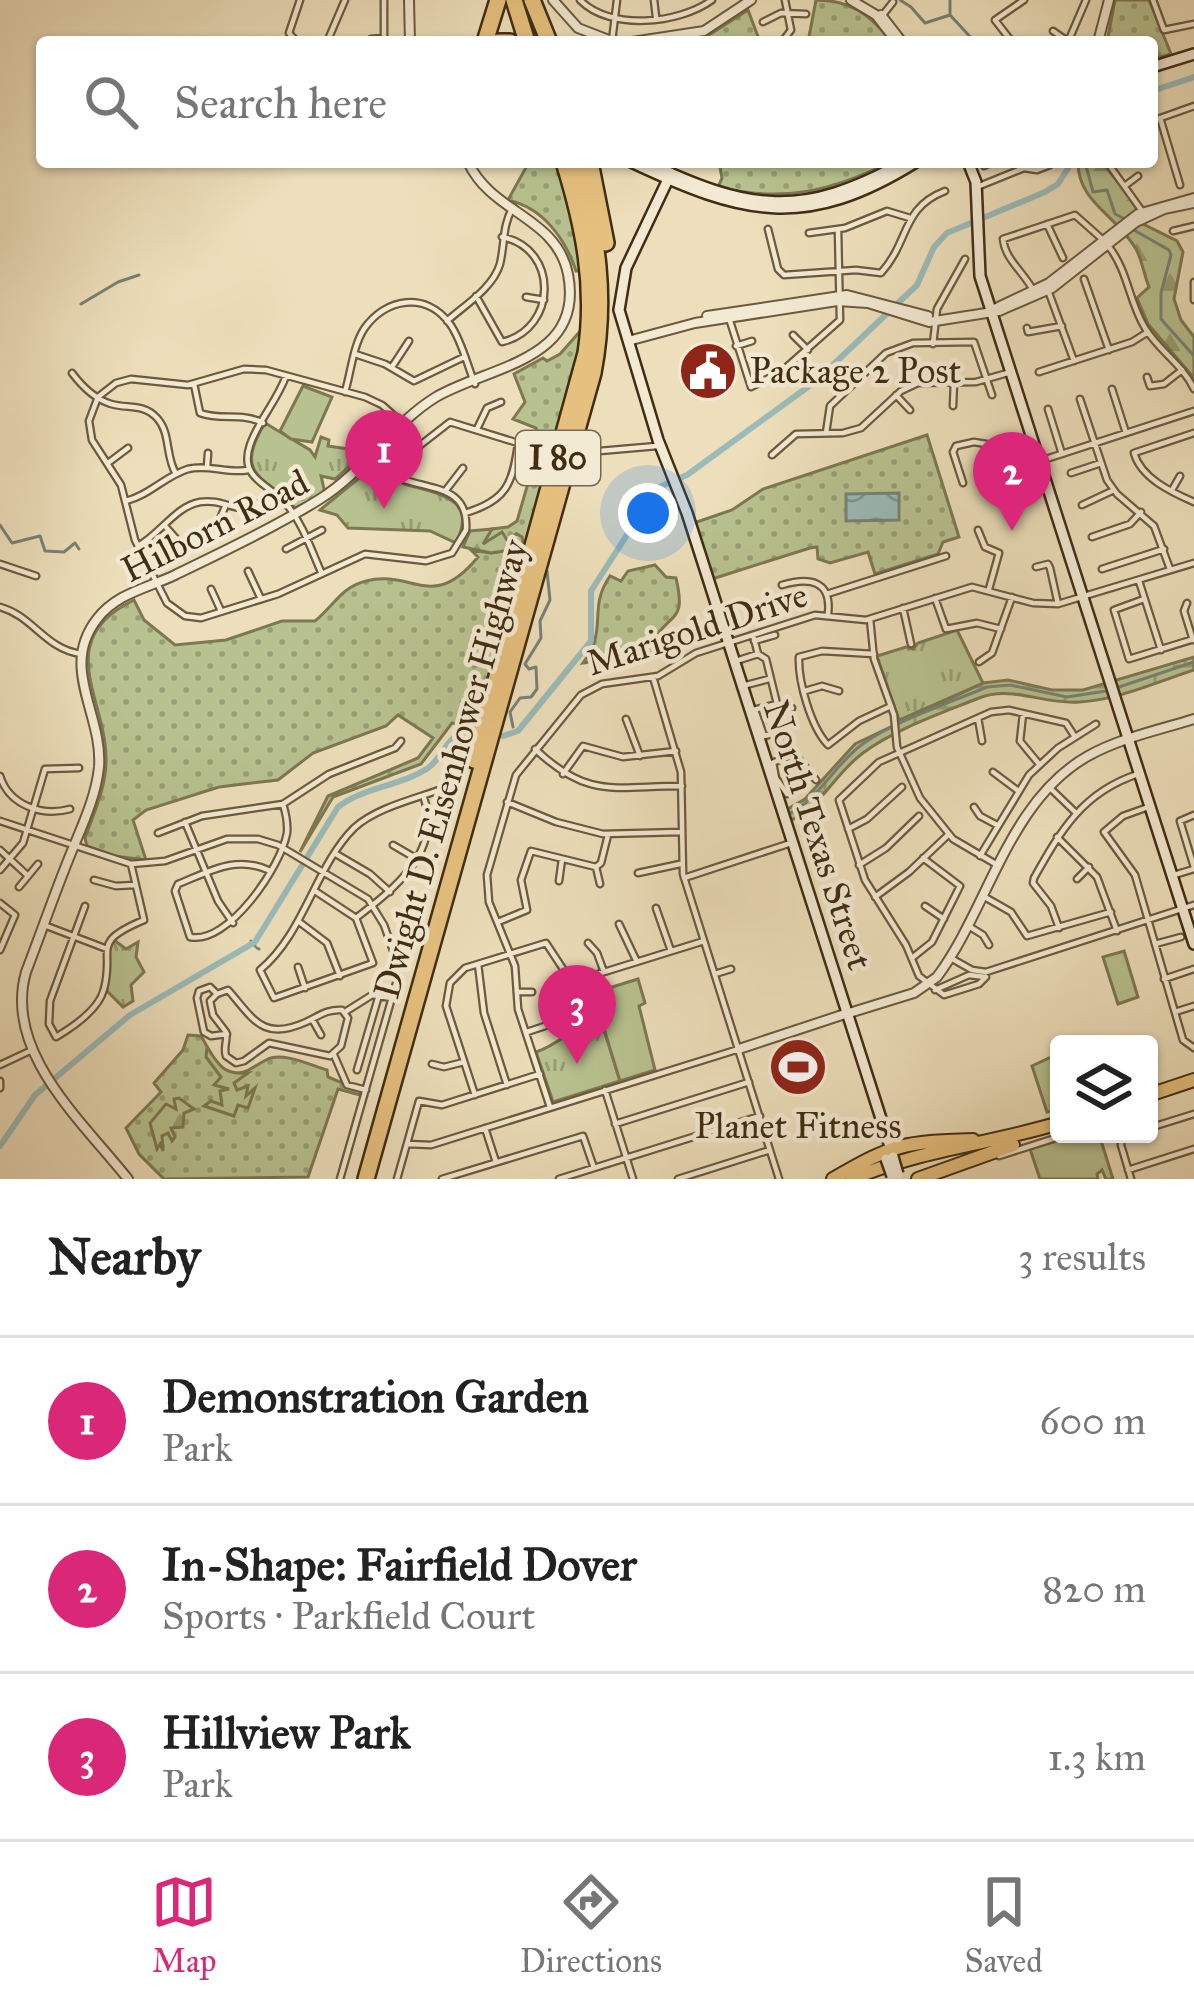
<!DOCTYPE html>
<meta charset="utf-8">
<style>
:root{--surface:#fff;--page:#f6f6f6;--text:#222;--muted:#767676;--line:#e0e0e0;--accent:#db2777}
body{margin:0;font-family:"IM FELL Great Primer",serif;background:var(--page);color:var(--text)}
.controls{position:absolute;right:36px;bottom:36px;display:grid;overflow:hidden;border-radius:12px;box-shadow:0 3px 9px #0004}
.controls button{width:108px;height:108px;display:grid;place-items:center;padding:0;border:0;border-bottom:3px solid var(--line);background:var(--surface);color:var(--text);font:60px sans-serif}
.you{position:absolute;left:648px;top:513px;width:42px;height:42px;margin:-30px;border:9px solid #fff;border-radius:50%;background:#1a73e8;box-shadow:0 0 0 18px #1a73e833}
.badge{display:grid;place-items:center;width:78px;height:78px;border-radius:50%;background:var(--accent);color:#fff;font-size:39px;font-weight:700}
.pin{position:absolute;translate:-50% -99px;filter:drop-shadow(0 3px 6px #0008)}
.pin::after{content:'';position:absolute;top:63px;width:42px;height:36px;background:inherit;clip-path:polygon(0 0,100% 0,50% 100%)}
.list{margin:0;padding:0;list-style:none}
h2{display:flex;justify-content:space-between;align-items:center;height:156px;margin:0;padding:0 48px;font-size:51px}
h2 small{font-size:39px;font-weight:400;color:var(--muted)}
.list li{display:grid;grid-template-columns:78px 1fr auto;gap:36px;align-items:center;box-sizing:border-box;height:168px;padding:0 48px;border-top:3px solid var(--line)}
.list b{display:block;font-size:45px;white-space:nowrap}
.list p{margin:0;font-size:39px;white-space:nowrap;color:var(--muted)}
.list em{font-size:39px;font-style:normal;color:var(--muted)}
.icon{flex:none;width:66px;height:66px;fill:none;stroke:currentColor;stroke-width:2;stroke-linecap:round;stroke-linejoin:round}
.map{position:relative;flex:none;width:1194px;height:1179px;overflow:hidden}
.search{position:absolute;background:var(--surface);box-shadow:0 3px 9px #0004;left:36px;right:36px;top:36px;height:132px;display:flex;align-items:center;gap:30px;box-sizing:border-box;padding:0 42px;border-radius:12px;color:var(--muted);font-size:45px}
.sheet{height:660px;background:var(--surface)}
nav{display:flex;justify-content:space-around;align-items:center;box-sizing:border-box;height:168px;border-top:3px solid var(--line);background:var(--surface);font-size:33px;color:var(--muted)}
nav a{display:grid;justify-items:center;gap:6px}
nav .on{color:var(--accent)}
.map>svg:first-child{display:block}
.grass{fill:url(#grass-dots);stroke:#7c7852;stroke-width:3}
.forest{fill:url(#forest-firs);stroke:#7c7852;stroke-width:3}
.wetland{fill:url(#wetland-marsh);stroke:#7c7852;stroke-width:3}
.park{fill:url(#park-tufts);stroke:#7c7852;stroke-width:3}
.pitch{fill:#b8c290;stroke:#7c7852;stroke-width:3}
.water{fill:url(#water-waves);stroke:#778277;stroke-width:3}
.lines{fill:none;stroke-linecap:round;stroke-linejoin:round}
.stream{stroke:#778277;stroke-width:3}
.canal{stroke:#9bbbb9;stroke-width:6}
.minor-casing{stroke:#6b5a3d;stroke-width:9}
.tertiary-casing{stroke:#6b5a3d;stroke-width:12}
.secondary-casing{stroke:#402d13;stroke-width:14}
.primary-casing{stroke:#402d13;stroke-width:16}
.motorway-casing{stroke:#402d13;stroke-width:20}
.minor{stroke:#f3ead3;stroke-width:4.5}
.tertiary{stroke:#f3ead3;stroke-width:8}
.secondary{stroke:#f3ead3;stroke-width:9}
.primary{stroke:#e6c07e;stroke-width:12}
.motorway{stroke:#e6c07e;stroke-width:15}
.secondary-bridge-casing{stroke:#402d13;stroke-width:14;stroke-linecap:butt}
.secondary-bridge{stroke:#f3ead3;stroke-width:9}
.labels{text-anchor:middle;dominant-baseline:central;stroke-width:9;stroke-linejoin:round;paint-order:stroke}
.shield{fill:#f3ead3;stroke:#76664d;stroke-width:3}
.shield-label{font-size:33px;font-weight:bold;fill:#402d13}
.poi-label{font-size:36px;fill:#402d13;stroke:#f3ead3;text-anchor:start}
.street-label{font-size:36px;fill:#402d13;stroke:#f3ead3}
</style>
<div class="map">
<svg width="1194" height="1179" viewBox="0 0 1194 1179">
<defs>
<pattern id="grass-dots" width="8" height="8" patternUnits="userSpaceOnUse" patternTransform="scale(3)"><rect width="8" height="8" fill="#b8c290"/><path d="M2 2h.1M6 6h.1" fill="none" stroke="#979e74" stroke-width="1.8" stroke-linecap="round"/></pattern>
<pattern id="forest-firs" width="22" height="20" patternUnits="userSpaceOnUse" patternTransform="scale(3)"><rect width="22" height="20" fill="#b8c290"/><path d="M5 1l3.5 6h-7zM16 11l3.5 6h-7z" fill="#979e74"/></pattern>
<pattern id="wetland-marsh" width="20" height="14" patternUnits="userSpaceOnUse" patternTransform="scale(3)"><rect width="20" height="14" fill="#b8c290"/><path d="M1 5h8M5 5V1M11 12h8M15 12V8" fill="none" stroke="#979e74"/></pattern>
<pattern id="park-tufts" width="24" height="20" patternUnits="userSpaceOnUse" patternTransform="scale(3)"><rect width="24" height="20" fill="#b8c290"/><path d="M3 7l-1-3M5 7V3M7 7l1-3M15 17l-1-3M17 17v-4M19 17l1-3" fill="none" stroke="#979e74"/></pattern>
<pattern id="water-waves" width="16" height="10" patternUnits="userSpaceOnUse" patternTransform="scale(3)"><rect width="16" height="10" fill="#9bbbb9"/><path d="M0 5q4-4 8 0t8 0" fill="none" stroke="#809895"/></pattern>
</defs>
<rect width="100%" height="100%" fill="#eddfbb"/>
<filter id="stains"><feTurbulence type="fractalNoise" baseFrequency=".00167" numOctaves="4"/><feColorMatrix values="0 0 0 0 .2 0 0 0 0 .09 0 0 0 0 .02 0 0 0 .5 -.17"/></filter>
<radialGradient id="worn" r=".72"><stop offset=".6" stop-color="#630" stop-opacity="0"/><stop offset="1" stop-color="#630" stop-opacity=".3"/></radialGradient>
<path class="grass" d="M816,0C849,0 871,14 891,42H808Z
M1115,0H1149L1171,54L1152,59V42H1107Z
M748,10L760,42H698Z
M529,162H556L574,219L583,270L576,271C565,238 543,208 508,200Z
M719,162H890C832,191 782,203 718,187L722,178Z
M583,328L563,424L475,725L452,723L421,764L333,797L300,852L328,796L418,758L433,738L398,715L386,726L313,753L278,780L219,787L146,810L133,820L146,860L114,856L87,846L85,838C94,812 107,786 106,757C105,697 52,640 134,600L144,620L175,645L226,640L282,621H315C333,607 341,587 366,581C413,569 432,613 478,557L471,550L491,553L523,548L516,534L508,540L482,542L492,529L508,527L517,521L538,449L536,428L513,419L525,402L514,374L543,358L547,361L560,354Z
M927,435L959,537L943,542L938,554L875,574L868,552L830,563L818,559L817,547L810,548L712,579L694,523L732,510L763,489Z
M655,565L666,577L676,578C686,621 673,611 653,640L657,652L583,663C609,629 587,609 610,576L621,581L628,571Z
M188,1035L201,1036L217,1064L228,1074C251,1073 248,1069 266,1060C282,1051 310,1065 327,1070L328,1077L361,1091L360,1095L338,1089L308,1177L164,1179L139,1154L126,1128L161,1092L154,1083L183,1050Z"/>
<path class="forest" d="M1078,162H1102L1134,202L1141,223L1177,241L1183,252L1174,299L1181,320L1194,337V378L1148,324L1137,298L1149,287C1144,275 1142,260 1136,249C1116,214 1078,203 1078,162Z
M492,529L483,544L502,532L507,540L517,534L522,537L524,548L491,553L463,547L470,531Z
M207,1047C219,1066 224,1075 248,1073L234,1083L237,1090L248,1086L246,1096L255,1088L248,1108L238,1105L234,1116L204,1106L211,1101L222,1105L220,1091L229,1089L214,1085L221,1077L206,1057Z
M179,1098L194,1109L184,1113L183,1127L171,1128L175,1137L172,1141L168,1133L162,1136L163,1151L160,1144L157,1149L150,1123L166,1104L176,1109L174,1099Z"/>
<path class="wetland" d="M1194,657V670C1157,682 1118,700 1079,702C1045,705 1012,685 979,698C942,713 895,729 863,753C835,773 821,808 789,821L786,810L805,799L855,744L983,683L1008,680L1052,690H1083Z"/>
<path class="park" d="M265,423L310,450L315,457L321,437L329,440L328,446L355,450L361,456L335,479L321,476L325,493L295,508C264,476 233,475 265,423Z
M374,466C382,471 390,478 399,482C429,494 481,493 456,543L430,531L348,528L337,515L320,510Z
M957,630L983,683L899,720L877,656L906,647L913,649L918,643Z
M114,940L126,949L138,942L136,957L144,972L131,985L133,1001L123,1007L107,991L109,950Z
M600,1017L620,1081L553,1102L536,1052C560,1044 575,1025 600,1017Z"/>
<path class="pitch" d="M303,386L332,397L312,442L291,439L280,431Z
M1124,951L1138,997L1118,1004L1103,957Z
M638,979L645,1003L639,1006L655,1070L620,1081L593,993Z
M1049,1058H1059V1109L1047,1112L1032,1066Z
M1079,1134H1099L1113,1179H1106L1102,1170L1097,1174L1098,1179H1040L1030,1149Z"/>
<path class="water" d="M899,493V520L846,521V494Z"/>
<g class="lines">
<path class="stream" d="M900,0L911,7L925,23L950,15
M950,0V15L975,42
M1085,162L1093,192L1107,190L1115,214L1125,219
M1132,229L1169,250L1171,255L1161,293V319L1194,356
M81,304L118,282L139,275
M0,525L12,543L40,536L45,551L64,552L75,543L79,549
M1116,688L1194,662
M513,727L510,712L520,698L531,697L537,689L536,667L529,669L525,664L541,638L540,621L550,600L547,571
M788,814C820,799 835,763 864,743C897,720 949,703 987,687L1010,685L1067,697L1106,691
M251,941L255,946
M257,948L259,949"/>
<path class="canal" d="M1152,91L1194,77
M503,736L518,731L591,641V591L657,488L687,475L816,381L917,285L934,247L947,233L1045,192L1058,184L1072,162
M0,1146L35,1095L130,1015L255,942L338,807C364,787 401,786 428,768C445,756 447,732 470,732"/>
<g class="minor-casing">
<path id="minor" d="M580,0C610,31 679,24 712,0
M654,0L656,17
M1153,0L1164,30L1194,24
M882,16L893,2
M763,22L781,13L806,14
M1053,31L1069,42
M371,39L383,38
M612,41L617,0
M297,42L289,33L300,0
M327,42L345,0
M384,42V0
M782,42L791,30L785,0
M1012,42L995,20L1024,0
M1068,42L1086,0
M1160,118L1180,185
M1152,121L1194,106
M1107,162L1142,211
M984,166L993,162
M1126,185L1138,176
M977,187L1024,168L1037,170L1050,165
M1047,224L1063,258
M768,229L778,269L784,275L856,270L881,273C910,241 901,208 945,191
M1173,231L1194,226
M809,233L845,228L887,211L910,218
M1109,247C1128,271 1129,302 1145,328C1159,351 1183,365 1194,389
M1084,279L1109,350
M1194,282V300
M1034,292C1025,273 1005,260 1003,239L1075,215L1102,239
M1049,293L1074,361
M476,296L502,342C558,329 559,248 502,237
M526,297L544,300
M729,318L751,387L781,372L840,320L838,230
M447,321C465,305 493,288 500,264C505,243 502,226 513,207
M1027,328L1028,332L1062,326
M793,335L808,350
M933,344L937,309L965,259
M736,346L752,341
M355,354L385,364L414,381L464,357
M392,367L409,341
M1039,372L1132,342L1148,332
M72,373C81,385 95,399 111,404C128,409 143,403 157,418C171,433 165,456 176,474
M286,376C277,401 258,421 250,445C238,480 271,484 287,505C303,524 312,552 322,574
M1147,377L1150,386L1164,384L1182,370
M194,384L200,413C221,421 242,412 263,423
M1112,389L1126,433
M345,392C351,372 353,346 364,329C385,298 426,291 450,324C462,341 467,365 475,384
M896,395L910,410
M1080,399L1107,480L1117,494L1154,526L1170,569
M953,406L954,382
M1048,409L1062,454
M477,429L487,408L501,402
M826,433L830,406L886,353L913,343L974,342L992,395
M1194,433L1134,453C1141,478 1171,492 1194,502
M588,452L657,446
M772,455L796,434L843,433L861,428L901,391L918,383L976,382L1011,372
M373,456C383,466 392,476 405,480C435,490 469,488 466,530L452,553L426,561L365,554L278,594L201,618L185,616L167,603L135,540L121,485L92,440L89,421L98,397L116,383L131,379L188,385L244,369L266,370L365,397L382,405L407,427
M1040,461L1194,411
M108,463L128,448
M207,467L208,453
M1071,473L1101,463
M399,478L414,450L450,422L518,443C513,484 506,501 465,513
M1003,481L1019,474L1011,443
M963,483L953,452L956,446L974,442L998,446L1032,437
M446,490L463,468
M1172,490L1180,476
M126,501C150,495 165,476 188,469C209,464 228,474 248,470
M1082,505L1114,490
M218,523L225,507
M165,526L179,542
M978,530L985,547L999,553L989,589
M1092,537L1130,524L1141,512
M138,546C159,535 176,506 200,502C230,497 244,525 271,492
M286,549L322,530
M0,564L36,576
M1036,567L1048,564L1050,568L1058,604
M1102,569L1164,549
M248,571L261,599
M1139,581L1161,650
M782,585C809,577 832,580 828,614
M211,589L221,611
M827,594L946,556
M935,598L946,629L977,623L1001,629
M1144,599L1114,610L1129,659L1194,639
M1187,603L1184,611L1193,640
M0,607C33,616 45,649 81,654
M903,608L911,644
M870,619L874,659L894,715L897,747L920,798L953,839L999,866
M753,635L758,654L766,659L779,712
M754,641L775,635
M874,654L822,651L799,657C798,682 811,727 828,745L859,721L891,706
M739,660L758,654
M979,662L992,653L1012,597
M653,677L681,772L683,874L779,1179
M746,685L769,679
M805,691L822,686L839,691
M753,710L777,704
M755,710L764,736L785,731
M774,714L792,708
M1023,714L1020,741L1039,764
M978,718L982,741
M626,719L640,756
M784,728L792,751L816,780
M535,749C589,800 615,786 682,786
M772,763L794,754
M773,763L776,778L787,794L797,787L808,772
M993,772L1017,790
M563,774L583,746L623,757L676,751
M0,776C9,805 42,817 70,809
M1049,787L1075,812
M507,802L556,822L603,834L681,832
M1151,806L1123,816L1104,832L1135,875L1183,1040L1194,1048
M974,807L980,816L997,825
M1194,815L1180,821L1194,867
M0,821L131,864L165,861L227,839H258L278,845L368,899L384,925L396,959L397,980L340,1179
M185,822L218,901L233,923
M848,829L867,819L902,787
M158,833L202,816L283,804L329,774L395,748L401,741
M1057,837L1097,877L1117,931
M393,845L417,859
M0,850L27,875
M336,854L370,874L390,892
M980,856L1029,775L1058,748L1096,724
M859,865L886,848L919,816
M596,867L600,884
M0,870L23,843L45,769L79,768
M268,870C235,855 209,872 178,884L175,891L190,937C228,945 281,867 287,833C288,823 286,814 283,804
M638,873L680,864
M1174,875L1194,869
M684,878L791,843
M1077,879L1089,867
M94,880L116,886L134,885
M559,881L562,859
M19,887L38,864
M315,891L356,918L373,963L274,998L260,970C304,934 315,867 354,828C378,806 420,798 450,786
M983,896L1011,912L1027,936L1111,912
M875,897L909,872L948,835
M0,903L15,915L0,950
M85,906L50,1001L49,1024L56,1037C73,1027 99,1009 104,989C115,948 89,943 144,920L131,864
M925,906L944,919
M656,908L671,951
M356,918C394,889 442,852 424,798
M298,921L327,943L340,976
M498,922L527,910L521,880L531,851L596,867L601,863L608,835
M619,924L637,962
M44,925L107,949
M967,925L983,935L989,945
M1059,928L1051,906L1033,883L1034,878C1061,830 1083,792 1138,774
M588,943L597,953L604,972
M1155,944L1181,937
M949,957L972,970L986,972L1194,905
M912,958L932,942L960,886L923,858
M478,964L484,1013L507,1085
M298,967L305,988
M715,974L731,969
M986,977L979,984L944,995L919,976L906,945L865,880L839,800L879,762L991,712L1009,710L1066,723L1075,737
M1164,979L1194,969
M572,982L704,941
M935,990L969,975L986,977
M518,992H532
M217,994L210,1001L213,1015L226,1032C228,1040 223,1047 226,1056L236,1063L244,1061L269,1043L330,1056L341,1046L348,1018L342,1010C327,1009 319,1016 306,1022C262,1042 253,1018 228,990L217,994L210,987L199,991L197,998L204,1032L211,1036L227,1034
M345,1012L372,995L392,998
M1175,1012L1194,1006
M312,1019L321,1035
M334,1055L347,1085L366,1090
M432,1064L444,1067L464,1062
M0,1065L32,1050
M357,1070L379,995
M0,1081V1088
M605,1090L633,1179
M475,1095L446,1006L450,983L465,968L546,943L569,978L577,1006L551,1024L527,1032
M550,1107L518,1009L515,966L489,902L487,875L516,775L581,695L602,684L658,676L696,653L815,615L866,620L972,587L1033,603L1058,604L1194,563
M615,1124L749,1082
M485,1128L496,1162
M1149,1128L1194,1114
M1122,1134L1121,1145L1131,1179
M407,1144L431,1145L739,1049
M999,1156L1068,1134
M1128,1170L1194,1149
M397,1179L419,1101L442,1105L540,1074
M442,1179L583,1136L594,1168
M559,1179L760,1116
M678,1179L770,1150"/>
</g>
<g class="tertiary-casing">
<path id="tertiary" d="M409,0L410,42
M553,0L578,28L614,42
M851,0L876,15L897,42
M881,15L902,42
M632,42L704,31L751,0
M1098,42L1109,0
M992,310L1049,283L1138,214L1194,198
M707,316L847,295L928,316
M628,341L695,323L837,301L868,303L929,322L999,311L1052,288L1136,222L1164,209L1194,203
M846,1014L914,993L937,977C989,907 1008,801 1088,756C1120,738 1159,730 1194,719
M739,1049L848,1013
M128,1179C83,1122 3,1052 26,972C41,933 55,892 71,853C82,826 96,797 99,767C103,714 59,668 97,619C117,593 148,588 175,575C222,552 277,526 320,499C365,471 392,424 436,397C489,366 585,361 568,274C556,216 492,214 468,162"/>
</g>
<g class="secondary-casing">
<path id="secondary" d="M1152,67L1194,54
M631,162C743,215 805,231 916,162
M646,162C750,211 801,219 904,162
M968,162L976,182L980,276L1194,944
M671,173L626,268L619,310L658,440L687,513L893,1156"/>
</g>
<g class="primary-casing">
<path id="primary" d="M1149,1095L1194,1080
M833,1179C893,1144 904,1142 973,1140
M852,1179C918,1150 991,1144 1059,1123
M918,1179L1013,1145"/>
</g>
<g class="motorway-casing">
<path id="motorway" d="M514,0L527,42
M532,0L549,42
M485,42L498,0
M498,42H510
M590,162L606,243
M474,760L586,353C596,286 584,227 564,162
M366,1179L593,373C607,299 598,234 576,162"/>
</g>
<use href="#minor" class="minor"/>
<use href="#tertiary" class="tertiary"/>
<use href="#secondary" class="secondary"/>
<use href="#primary" class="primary"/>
<use href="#motorway" class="motorway"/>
<g class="secondary-bridge-casing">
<path id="secondary-bridge" d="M893,1157L898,1174
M886,1159L892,1176"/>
</g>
<use href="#secondary-bridge" class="secondary-bridge"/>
</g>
<defs>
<g id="civic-disc" transform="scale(3)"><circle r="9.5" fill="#8f2418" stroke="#f3ead3"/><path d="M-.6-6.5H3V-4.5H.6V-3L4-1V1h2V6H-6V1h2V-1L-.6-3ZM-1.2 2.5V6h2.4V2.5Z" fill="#fff"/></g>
<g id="stadium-disc" transform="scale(3)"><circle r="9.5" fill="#8f2418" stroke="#f3ead3"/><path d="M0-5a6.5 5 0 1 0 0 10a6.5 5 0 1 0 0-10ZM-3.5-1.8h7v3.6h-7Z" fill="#fff"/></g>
</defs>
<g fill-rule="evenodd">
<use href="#civic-disc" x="708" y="371"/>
<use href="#stadium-disc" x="798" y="1067"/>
</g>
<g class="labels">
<rect class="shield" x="516" y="431" width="84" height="54" rx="9"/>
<g class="shield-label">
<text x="558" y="458">I 80</text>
</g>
<g class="poi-label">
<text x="750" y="371">Package 2 Post</text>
<text x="798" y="1126" text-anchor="middle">Planet Fitness</text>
</g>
<g class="street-label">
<text transform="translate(215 526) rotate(-27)">Hilborn Road</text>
<text transform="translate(697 629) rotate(-18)">Marigold Drive</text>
<text transform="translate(451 769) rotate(-74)">Dwight D. Eisenhower Highway</text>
<text transform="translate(818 835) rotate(72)">North Texas Street</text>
</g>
</g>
<rect width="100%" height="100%" filter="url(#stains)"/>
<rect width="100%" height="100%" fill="url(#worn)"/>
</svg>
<div class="controls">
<button><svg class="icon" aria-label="layers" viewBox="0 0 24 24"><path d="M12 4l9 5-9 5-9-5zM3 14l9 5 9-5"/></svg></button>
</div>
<div class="you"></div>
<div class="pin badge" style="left:384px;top:509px">1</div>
<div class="pin badge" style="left:1012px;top:531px">2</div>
<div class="pin badge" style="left:577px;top:1064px">3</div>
<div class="search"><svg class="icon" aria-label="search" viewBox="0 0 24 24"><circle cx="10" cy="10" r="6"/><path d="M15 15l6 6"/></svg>Search here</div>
</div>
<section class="sheet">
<h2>Nearby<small>3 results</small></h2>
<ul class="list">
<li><span class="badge">1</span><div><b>Demonstration Garden</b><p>Park</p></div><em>600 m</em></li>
<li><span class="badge">2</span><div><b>In-Shape: Fairfield Dover</b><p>Sports · Parkfield Court</p></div><em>820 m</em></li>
<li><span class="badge">3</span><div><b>Hillview Park</b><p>Park</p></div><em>1.3 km</em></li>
</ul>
</section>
<nav>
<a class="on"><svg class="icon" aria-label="map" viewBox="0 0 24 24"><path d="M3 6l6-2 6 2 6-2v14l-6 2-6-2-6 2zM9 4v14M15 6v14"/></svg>Map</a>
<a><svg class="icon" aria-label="directions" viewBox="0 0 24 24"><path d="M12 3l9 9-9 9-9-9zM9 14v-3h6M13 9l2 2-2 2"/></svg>Directions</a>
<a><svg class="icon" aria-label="saved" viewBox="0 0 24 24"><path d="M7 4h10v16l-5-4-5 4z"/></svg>Saved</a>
</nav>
